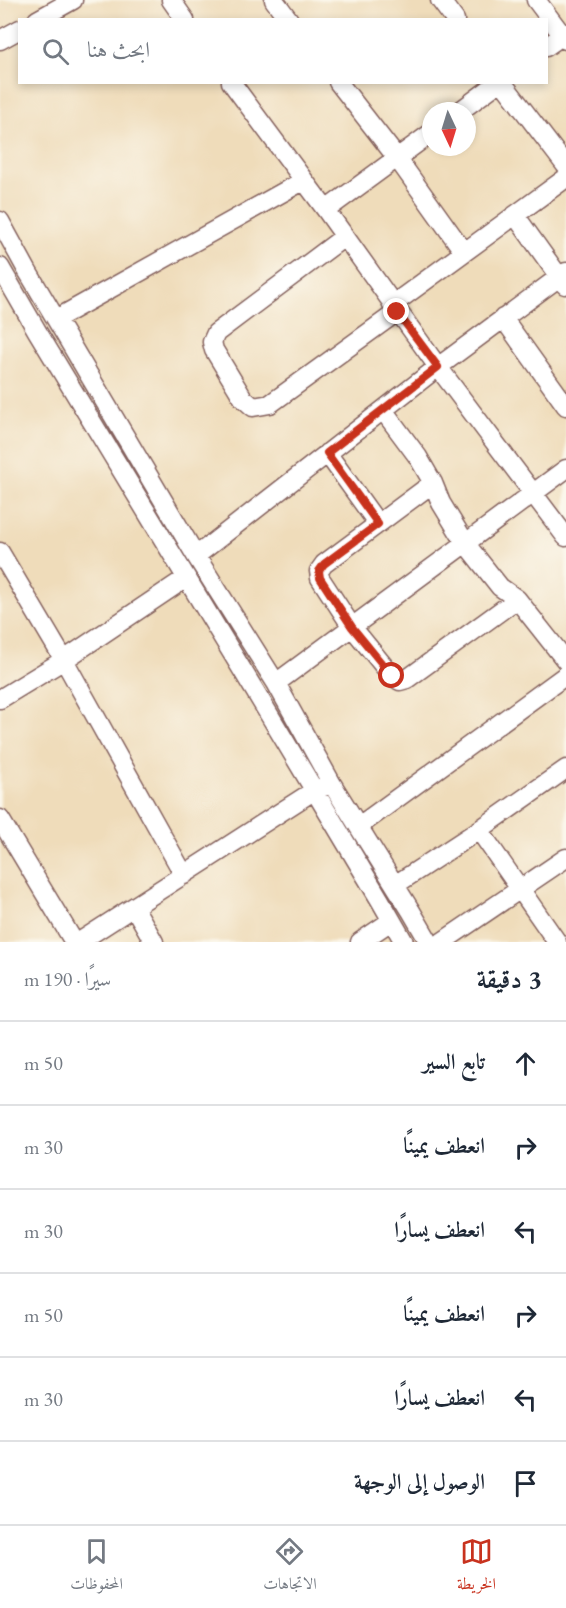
<!DOCTYPE html>
<html lang="ar">
<meta charset="utf-8">
<style>
:root{--surface:#fff;--page:#f6f6f7;--text:#1f2937;--muted:#747a83;--line:#e0e1e3;--accent:#c8321e}
body{margin:0;font-family:"EB Garamond",Amiri,serif;background:var(--page);color:var(--text);direction:rtl}
.compass{position:absolute;left:422px;top:102px;width:54px;height:54px;border-radius:50%;background:var(--surface);box-shadow:0 3px 9px #0003;rotate:176deg}
.stop{position:absolute;width:18px;height:18px;margin:-14px;border:4px solid #c8321e;border-radius:50%;background:#fff}
.stop.end{background:#c8321e;border-color:#fff;box-shadow:0 2px 6px #0008}
.list{margin:0;padding:0;list-style:none}
h2{display:flex;justify-content:space-between;align-items:center;height:78px;margin:0;padding:0 24px;font-size:26px}
h2 small{font-size:20px;font-weight:400;color:var(--muted)}
.list li{display:grid;grid-template-columns:39px 1fr auto;gap:18px;align-items:center;box-sizing:border-box;height:84px;padding:0 24px;border-top:2px solid var(--line)}
.list b{display:block;font-size:22px;white-space:nowrap}
.list em{font-size:20px;font-style:normal;color:var(--muted)}
.icon{flex:none;width:33px;height:33px;fill:none;stroke:currentColor;stroke-width:2;stroke-linecap:round;stroke-linejoin:round}
.map{position:relative;flex:none;width:566px;height:942px;overflow:hidden;direction:ltr}
.search{position:absolute;background:var(--surface);box-shadow:0 3px 9px #0003;left:18px;right:18px;top:18px;height:66px;display:flex;align-items:center;gap:15px;box-sizing:border-box;padding:0 21px;border-radius:0px;color:var(--muted);font-size:22px}
.sheet{height:582px;background:var(--surface)}
nav{display:flex;justify-content:space-around;align-items:center;box-sizing:border-box;height:84px;border-top:2px solid var(--line);background:var(--surface);font-size:16px;color:var(--muted)}
nav a{display:grid;justify-items:center;gap:3px}
nav .on{color:var(--accent)}
.map>svg:first-child{display:block}
.lines{fill:none;stroke-linecap:round;stroke-linejoin:round}
.minor-casing{stroke:#84615d;stroke-width:21}
.minor{stroke:#fff;stroke-width:18}
.route{stroke:#c8321e;stroke-width:8}
</style>
<div class="map">
<svg width="566" height="942" viewBox="0 0 566 942">
<rect width="100%" height="100%" fill="#fbf7ec"/>
<filter id="ink" filterUnits="userSpaceOnUse"><feTurbulence type="fractalNoise" baseFrequency=".0167" numOctaves="2"/><feDisplacementMap in="SourceGraphic" scale="12" xChannelSelector="R" yChannelSelector="G"/><feConvolveMatrix kernelMatrix="1 2 1 2 8 2 1 2 1" color-interpolation-filters="sRGB"/></filter>
<filter id="wash" filterUnits="userSpaceOnUse"><feTurbulence type="fractalNoise" baseFrequency=".008" numOctaves="4" result="noise"/><feDisplacementMap in="SourceGraphic" scale="24" xChannelSelector="R" yChannelSelector="G"/><feGaussianBlur stdDeviation="1.35" result="paint"/><feColorMatrix in="noise" values="0 0 0 0 0 0 0 0 0 0 0 0 0 0 0 0 0 1.4 0 .05"/><feComposite in="paint" operator="in"/></filter>
<g filter="url(#wash)">
<rect width="100%" height="100%" fill="#efdcba"/>
</g>
<g filter="url(#ink)">
<g class="lines">
<g class="minor-casing">
<path id="minor" d="M171,0L185,20
M274,0L289,20
M440,0L455,20
M536,0L566,40
M37,20L73,0
M0,40L20,29
M546,47L566,33
M231,82L326,210L438,367L566,537
M338,82L397,158L464,252
M502,82L566,166
M460,111L499,82
M326,210L431,133
M515,215L565,285
M0,221L28,272L196,556L276,683L332,784L411,911L429,942
M344,237L216,333L212,342L214,350L243,398L253,407L270,404L397,312
M0,267L37,331L255,691L380,900L404,942
M392,305L566,178
M503,318L566,406
M56,319L303,181
M383,410L418,457L433,483L441,503L466,544L500,587L517,599L566,661
M327,453L378,524
M433,483L324,564L319,571L320,578L352,627L392,676L400,681L407,679L517,599
M0,552L64,660L184,875
M196,556L438,367L566,272
M276,683L566,469
M0,699L64,660L186,578
M0,819L74,942
M359,826L566,675
M479,830L557,942
M395,885L479,830L566,769
M134,907L154,942
M79,942L315,790L326,786
M360,942L391,921
M442,942L566,858"/>
</g>
<use href="#minor" class="minor"/>
</g>
</g>
<g class="lines" filter="url(#ink)">
<path class="route" d="M392,676L352,627L320,578L319,571L324,564L378,524L327,453L438,367L397,312"/>
</g>
</svg>
<svg class="compass" viewBox="-18 -18 36 36"><path d="M0-13l5 13h-10z" fill="#e53935"/><path d="M0 13l5-13h-10z" fill="#747a83"/></svg>
<div class="stop" style="left:392px;top:676px"></div>
<div class="stop end" style="left:397px;top:312px"></div>
<div class="search"><svg class="icon" aria-label="search" viewBox="0 0 24 24"><circle cx="10" cy="10" r="6"/><path d="M15 15l6 6"/></svg>ابحث هنا</div>
</div>
<section class="sheet">
<h2>3 دقيقة<small>سيرًا · 190 m</small></h2>
<ul class="list">
<li><svg class="icon" aria-label="ahead" viewBox="0 0 24 24"><path d="M12 20V5M6 11l6-6 6 6"/></svg><div><b>تابع السير</b></div><em>50 m</em></li>
<li><svg class="icon" aria-label="right" viewBox="0 0 24 24"><path d="M7 20v-9h11M14 6l5 5-5 5"/></svg><div><b>انعطف يمينًا</b></div><em>30 m</em></li>
<li><svg class="icon" aria-label="left" viewBox="0 0 24 24"><path d="M17 20v-9H6M10 6l-5 5 5 5"/></svg><div><b>انعطف يسارًا</b></div><em>30 m</em></li>
<li><svg class="icon" aria-label="right" viewBox="0 0 24 24"><path d="M7 20v-9h11M14 6l5 5-5 5"/></svg><div><b>انعطف يمينًا</b></div><em>50 m</em></li>
<li><svg class="icon" aria-label="left" viewBox="0 0 24 24"><path d="M17 20v-9H6M10 6l-5 5 5 5"/></svg><div><b>انعطف يسارًا</b></div><em>30 m</em></li>
<li><svg class="icon" aria-label="arrive" viewBox="0 0 24 24"><path d="M6 21V4h12l-3 4 3 4H6"/></svg><div><b>الوصول إلى الوجهة</b></div></li>
</ul>
</section>
<nav>
<a class="on"><svg class="icon" aria-label="map" viewBox="0 0 24 24"><path d="M3 6l6-2 6 2 6-2v14l-6 2-6-2-6 2zM9 4v14M15 6v14"/></svg>الخريطة</a>
<a><svg class="icon" aria-label="directions" viewBox="0 0 24 24"><path d="M12 3l9 9-9 9-9-9zM9 14v-3h6M13 9l2 2-2 2"/></svg>الاتجاهات</a>
<a><svg class="icon" aria-label="saved" viewBox="0 0 24 24"><path d="M7 4h10v16l-5-4-5 4z"/></svg>المحفوظات</a>
</nav>
